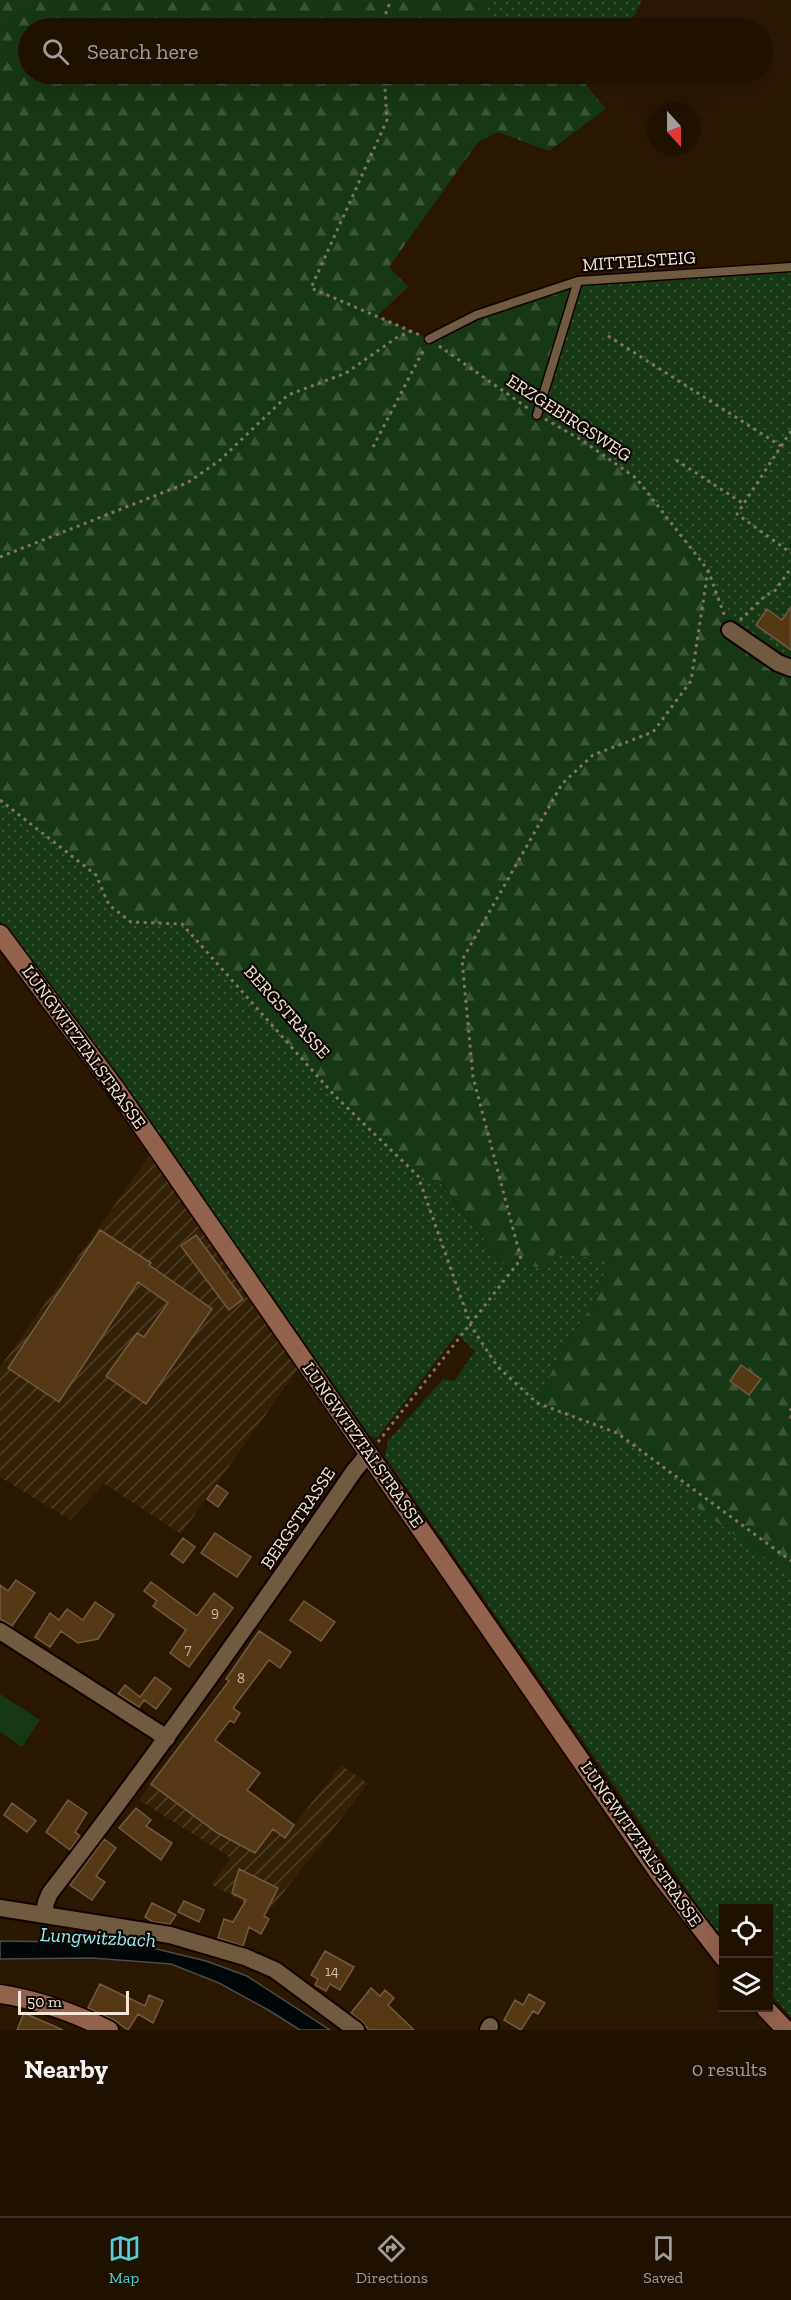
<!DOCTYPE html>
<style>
:root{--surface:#1f1100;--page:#2c1f0f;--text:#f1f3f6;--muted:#a19d99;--line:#3c3122;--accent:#52ccd5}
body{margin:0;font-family:"Zilla Slab",serif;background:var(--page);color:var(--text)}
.controls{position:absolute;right:18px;bottom:18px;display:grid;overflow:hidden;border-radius:0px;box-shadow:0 6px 24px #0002}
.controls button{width:54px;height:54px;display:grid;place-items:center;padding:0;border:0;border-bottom:2px solid var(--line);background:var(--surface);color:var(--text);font:30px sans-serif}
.compass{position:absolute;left:647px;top:102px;width:54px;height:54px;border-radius:50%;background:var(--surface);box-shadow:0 6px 24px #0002;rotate:159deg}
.scale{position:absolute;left:18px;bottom:15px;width:111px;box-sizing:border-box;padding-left:6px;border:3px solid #f5e8d9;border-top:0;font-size:16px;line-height:21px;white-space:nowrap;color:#f5e8d9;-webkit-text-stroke:4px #0c0500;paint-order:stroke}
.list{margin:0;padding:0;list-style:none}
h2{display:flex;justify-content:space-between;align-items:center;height:78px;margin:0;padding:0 24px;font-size:26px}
h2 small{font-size:20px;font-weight:400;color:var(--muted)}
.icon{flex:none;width:33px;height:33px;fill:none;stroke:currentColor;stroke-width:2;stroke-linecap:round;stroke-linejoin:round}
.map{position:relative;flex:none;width:791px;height:2030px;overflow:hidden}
.search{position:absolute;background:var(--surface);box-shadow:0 6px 24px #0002;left:18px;right:18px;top:18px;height:66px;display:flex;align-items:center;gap:15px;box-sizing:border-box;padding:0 21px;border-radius:33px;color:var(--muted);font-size:22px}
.sheet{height:186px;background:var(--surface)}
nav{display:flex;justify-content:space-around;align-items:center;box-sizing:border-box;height:84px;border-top:2px solid var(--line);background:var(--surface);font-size:16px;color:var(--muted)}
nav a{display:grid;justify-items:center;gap:3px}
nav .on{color:var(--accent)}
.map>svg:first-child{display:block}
.industrial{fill:url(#industrial-furrows)}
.grass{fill:url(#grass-dots)}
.forest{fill:url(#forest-firs)}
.pitch{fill:#173814}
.water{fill:#000709;stroke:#4a4a47;stroke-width:1.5}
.building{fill:#543813;stroke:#725b41;stroke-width:1.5}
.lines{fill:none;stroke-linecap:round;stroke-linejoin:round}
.lane-casing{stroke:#110300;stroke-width:11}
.street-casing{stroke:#110300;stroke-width:20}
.secondary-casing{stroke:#110300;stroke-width:21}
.path{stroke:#83735f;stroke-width:3;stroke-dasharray:3 4.5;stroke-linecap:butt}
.lane{stroke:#705a40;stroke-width:8}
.street{stroke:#705a40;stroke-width:16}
.secondary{stroke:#93624c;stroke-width:18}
.labels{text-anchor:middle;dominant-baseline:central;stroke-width:4.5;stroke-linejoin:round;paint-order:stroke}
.number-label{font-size:15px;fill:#cdbca8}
.street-label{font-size:18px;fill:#f5e8d9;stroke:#0c0500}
.water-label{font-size:20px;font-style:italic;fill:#95f1f9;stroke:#0c0500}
</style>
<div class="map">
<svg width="791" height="2030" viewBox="0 0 791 2030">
<defs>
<pattern id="industrial-furrows" width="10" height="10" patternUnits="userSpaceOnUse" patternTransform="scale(1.5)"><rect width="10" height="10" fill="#332108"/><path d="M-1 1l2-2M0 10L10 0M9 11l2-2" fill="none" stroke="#51412b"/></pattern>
<pattern id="grass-dots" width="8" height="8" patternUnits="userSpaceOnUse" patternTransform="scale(1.5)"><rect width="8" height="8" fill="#173814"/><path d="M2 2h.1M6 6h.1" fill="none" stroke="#395536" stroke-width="1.8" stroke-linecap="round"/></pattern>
<pattern id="forest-firs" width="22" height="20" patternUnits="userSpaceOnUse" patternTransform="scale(1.5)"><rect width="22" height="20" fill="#173814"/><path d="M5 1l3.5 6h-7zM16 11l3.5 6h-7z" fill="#395536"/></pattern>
</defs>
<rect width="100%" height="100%" fill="#291700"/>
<path class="industrial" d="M152,1152L298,1369L181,1534L104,1484L70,1520L0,1477V1367Z
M217,1696L240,1713L234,1723L229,1720L215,1740L260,1773L248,1790L294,1825L341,1765L368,1784L266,1915L211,1884L231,1858L139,1800Z"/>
<path class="grass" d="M484,0H642L635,15L620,28H484Z
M791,267V668L730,630L537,415L578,281Z
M0,800L96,875L109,905L131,922L182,924L335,1096L418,1176L439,1181L503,1264L555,1253L609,1260L594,1303L564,1346L537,1403L617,1433L694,1489L688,1500L791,1576V2017L769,1992L768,1908H724L723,1938L706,1917L385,1457L388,1441L443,1379L454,1381L475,1351L457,1334L377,1438L370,1436L126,1087L0,921Z"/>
<path class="forest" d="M0,0H484V28H28V74H577L606,109L549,151L498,132L478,142L389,267L408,287L377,316L429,339L476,315L578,281L537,415L583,441L636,478L708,570L730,630L791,668V1576L687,1500L694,1488L617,1433L537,1403L564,1346L594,1303L609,1260L555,1253L550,1268L503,1264L440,1181L418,1176L335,1096L183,924L131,922L109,905L96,875L0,800Z"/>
<path class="pitch" d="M0,1694L40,1720L22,1747L0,1732Z"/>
<path class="water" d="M0,1941L132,1943L206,1961L247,1976L330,2030H300L270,2011L219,1983L171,1964L92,1958L0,1959Z"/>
<path class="building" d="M791,607V650L756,625L767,609L782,620Z
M100,1230L151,1263L149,1265L212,1309L146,1404L106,1376L137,1333L144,1337L168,1303L138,1282L59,1402L8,1368Z
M196,1235L243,1299L229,1310L181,1246Z
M741,1365L761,1379L749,1395L730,1381Z
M217,1485L228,1493L218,1507L207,1499Z
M215,1533L251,1557L237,1577L201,1553Z
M183,1538L195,1547L183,1563L171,1554Z
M16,1580L35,1593L12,1626L0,1619V1585L8,1591Z
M151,1582L197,1616L214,1593L233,1608L189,1667L170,1653L186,1630L153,1606L157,1601L144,1591Z
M304,1601L335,1622L321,1641L290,1620Z
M95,1602L114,1615L98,1639L78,1643L61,1631L50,1647L35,1637L50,1613L59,1620L67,1609L83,1620Z
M259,1631L291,1652L280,1668L269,1660L233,1708L240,1713L234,1723L230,1720L215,1740L260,1773L247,1790L294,1825L285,1838L273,1829L255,1853L216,1832L151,1784L229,1681L226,1679Z
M155,1677L171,1689L156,1709L144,1700L139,1707L118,1694L125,1685L140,1697Z
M68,1800L87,1813L75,1832L80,1836L70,1850L46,1832Z
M12,1803L36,1821L27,1832L4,1815Z
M136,1808L151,1820L146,1826L172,1843L161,1860L119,1828Z
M104,1839L116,1848L96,1876L105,1882L92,1900L70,1885Z
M239,1869L278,1888L264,1916L269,1919L261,1934L249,1927L243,1946L218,1938L224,1919L233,1922L246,1900L232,1893Z
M184,1901L204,1910L199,1922L178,1912Z
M152,1903L176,1915L170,1924L153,1922L145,1917Z
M325,1951L354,1967L340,1990L330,1984L326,1991L315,1985L318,1979L311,1975Z
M100,1984L145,2006L149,1995L163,2001L153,2023L138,2014L128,2030L114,2020L88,2008Z
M371,1988L380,1996L385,1990L394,1998L388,2005L414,2030H369L362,2022L351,2013Z
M529,1994L545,2003L538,2014L533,2011L521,2030L504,2020L515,2000L523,2005Z
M24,2013L63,2030H17Z"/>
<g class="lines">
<g class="lane-casing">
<path id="lane" d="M429,339L476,315L578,281L791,267
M537,415L578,281"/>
</g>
<g class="street-casing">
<path id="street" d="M730,630L778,663L791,668
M0,1631L167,1738
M0,1908L170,1935L245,1957L275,1970L356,2030
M44,1914L46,1902L50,1893C156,1756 256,1614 354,1471L369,1453
M488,2030L490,2026"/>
</g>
<g class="secondary-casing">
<path id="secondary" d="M0,934L118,1092L660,1875L724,1958
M0,1994C39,2000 74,2013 109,2030
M765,2008L786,2030"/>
</g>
<path class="path" d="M380,28L391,0
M384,74L387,120L311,288L420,335
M608,336L781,446
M439,346L529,409
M545,419L583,441L636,478L708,570L725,617
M791,431L737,514L791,553
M373,447L424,349
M676,460L744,504
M0,557L187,483L219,461L288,395L346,373L396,338L411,331
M740,620L766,595L774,592L791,568
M0,800L96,875L109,905L131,922L182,924L335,1096L418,1176L471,1326L497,1366L537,1403L617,1433L791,1561
M791,1408V1421
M378,1442L521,1259L473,1077L462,960L562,784L593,755L653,732L691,681L708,570"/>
<use href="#lane" class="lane"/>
<use href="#street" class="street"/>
<use href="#secondary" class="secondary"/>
</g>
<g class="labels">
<g class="number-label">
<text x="215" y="1612">9</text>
<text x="188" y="1649">7</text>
<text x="241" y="1678">8</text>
<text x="332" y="1971">14</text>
</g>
<g class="street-label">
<text transform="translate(639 261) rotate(-4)">MITTELSTEIG</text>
<text transform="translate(569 418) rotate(33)">ERZGEBIRGSWEG</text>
<text transform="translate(287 1012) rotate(48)">BERGSTRASSE</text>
<text transform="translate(84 1047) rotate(54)">LUNGWITZTALSTRASSE</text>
<text transform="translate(363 1445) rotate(55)">LUNGWITZTALSTRASSE</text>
<text transform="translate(298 1518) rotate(-56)">BERGSTRASSE</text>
<text transform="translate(641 1844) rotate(55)">LUNGWITZTALSTRASSE</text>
</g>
<g class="water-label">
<text transform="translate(98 1937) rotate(3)">Lungwitzbach</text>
</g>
</g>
</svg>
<div class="controls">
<button><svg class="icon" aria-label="locate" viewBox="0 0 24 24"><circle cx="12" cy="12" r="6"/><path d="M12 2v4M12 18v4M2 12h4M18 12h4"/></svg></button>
<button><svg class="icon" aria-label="layers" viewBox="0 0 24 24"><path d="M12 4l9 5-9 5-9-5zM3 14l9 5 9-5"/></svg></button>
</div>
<svg class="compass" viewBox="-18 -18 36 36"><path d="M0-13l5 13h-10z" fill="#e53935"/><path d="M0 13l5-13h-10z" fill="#a19d99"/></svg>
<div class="scale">50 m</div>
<div class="search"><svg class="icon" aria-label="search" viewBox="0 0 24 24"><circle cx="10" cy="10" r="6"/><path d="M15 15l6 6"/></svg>Search here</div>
</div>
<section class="sheet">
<h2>Nearby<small>0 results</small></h2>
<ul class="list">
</ul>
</section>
<nav>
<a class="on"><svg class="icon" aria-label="map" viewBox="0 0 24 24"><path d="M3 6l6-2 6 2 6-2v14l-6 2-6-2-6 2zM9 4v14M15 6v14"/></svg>Map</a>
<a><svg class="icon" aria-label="directions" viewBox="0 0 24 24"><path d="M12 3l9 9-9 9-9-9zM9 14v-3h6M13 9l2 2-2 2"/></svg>Directions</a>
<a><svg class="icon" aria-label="saved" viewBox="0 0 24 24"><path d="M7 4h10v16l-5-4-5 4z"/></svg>Saved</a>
</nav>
